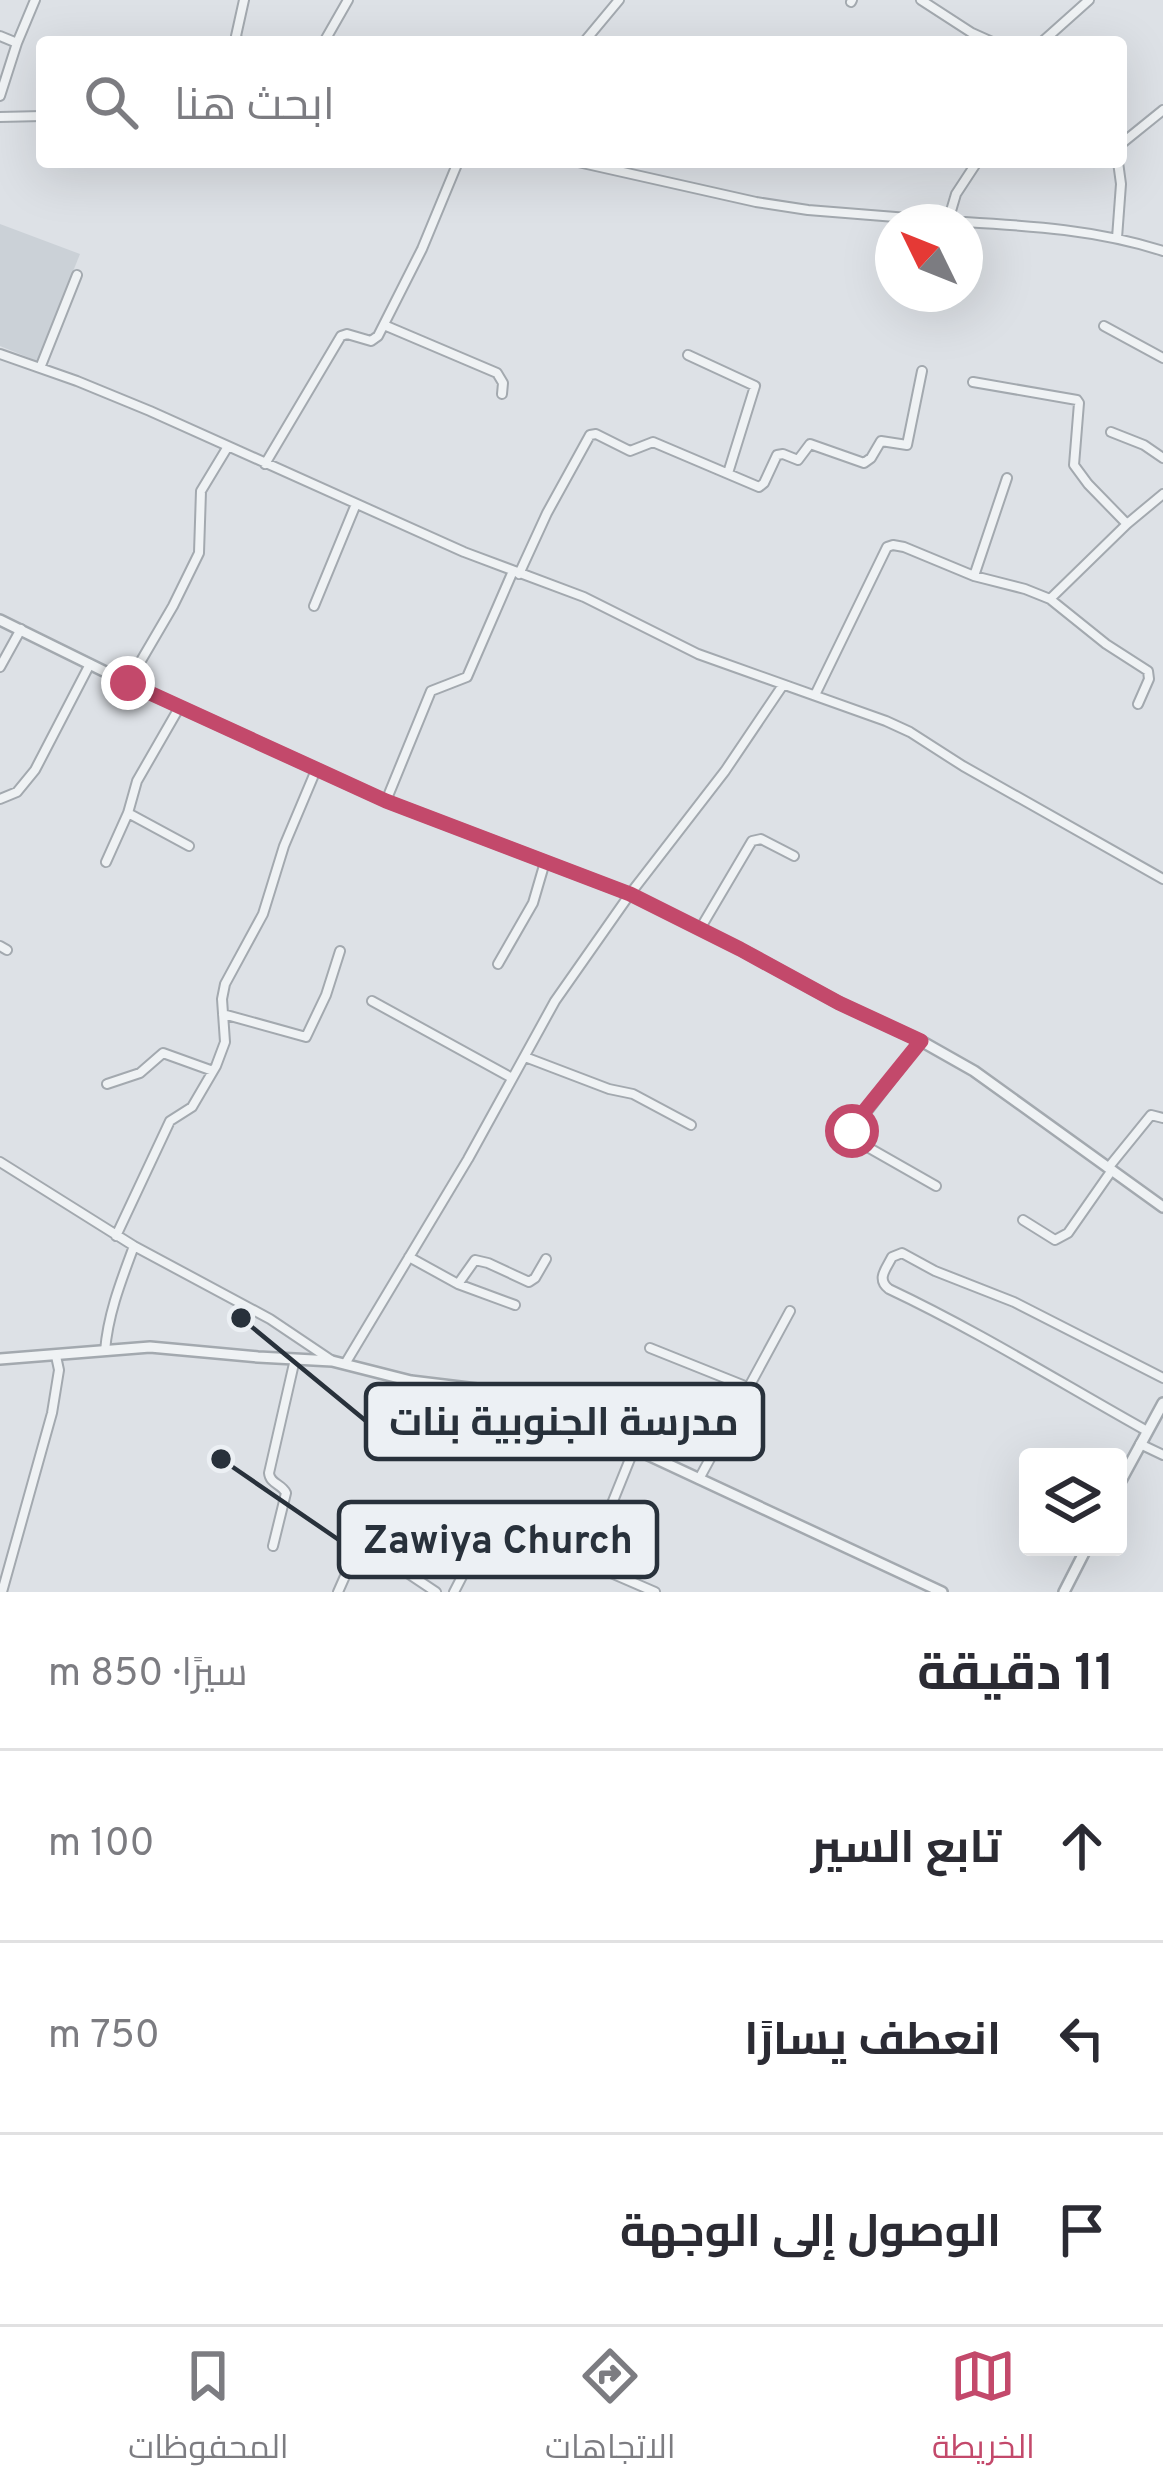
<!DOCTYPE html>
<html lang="ar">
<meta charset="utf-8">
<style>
:root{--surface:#fff;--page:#f7f7f7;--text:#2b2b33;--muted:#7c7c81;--line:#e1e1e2;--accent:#c3496b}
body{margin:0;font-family:Overpass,Cairo,sans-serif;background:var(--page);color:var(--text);direction:rtl}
.controls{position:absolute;right:36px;bottom:36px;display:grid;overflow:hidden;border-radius:12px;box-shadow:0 12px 48px #0002}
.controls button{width:108px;height:108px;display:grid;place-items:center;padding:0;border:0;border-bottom:3px solid var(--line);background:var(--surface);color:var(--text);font:60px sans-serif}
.compass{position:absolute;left:875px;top:204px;width:108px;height:108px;border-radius:50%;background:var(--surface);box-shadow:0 12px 48px #0002;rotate:313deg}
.stop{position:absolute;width:36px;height:36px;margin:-27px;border:9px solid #c3496b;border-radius:50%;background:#fff}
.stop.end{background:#c3496b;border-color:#fff;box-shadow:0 3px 12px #0008}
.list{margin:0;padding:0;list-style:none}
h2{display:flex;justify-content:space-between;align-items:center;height:156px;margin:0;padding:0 48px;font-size:51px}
h2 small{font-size:39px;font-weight:400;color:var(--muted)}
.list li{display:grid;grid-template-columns:78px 1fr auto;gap:36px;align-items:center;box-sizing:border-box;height:192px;padding:0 48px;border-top:3px solid var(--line)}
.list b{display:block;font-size:45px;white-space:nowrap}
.list em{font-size:39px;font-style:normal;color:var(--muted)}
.icon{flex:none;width:66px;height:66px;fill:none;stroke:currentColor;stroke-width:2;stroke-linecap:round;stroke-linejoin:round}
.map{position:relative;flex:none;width:1163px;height:1592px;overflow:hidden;direction:ltr}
.search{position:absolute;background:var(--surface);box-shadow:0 12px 48px #0002;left:36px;right:36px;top:36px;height:132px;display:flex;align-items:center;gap:30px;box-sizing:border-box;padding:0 42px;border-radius:12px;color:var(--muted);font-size:45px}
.sheet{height:732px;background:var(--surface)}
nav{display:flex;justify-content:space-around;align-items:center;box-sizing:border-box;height:168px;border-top:3px solid var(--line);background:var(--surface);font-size:33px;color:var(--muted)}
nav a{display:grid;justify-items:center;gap:6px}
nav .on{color:var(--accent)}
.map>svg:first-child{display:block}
.built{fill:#cbd1d7}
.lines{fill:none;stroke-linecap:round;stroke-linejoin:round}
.minor-casing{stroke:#a3a9af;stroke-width:12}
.tertiary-casing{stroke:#a3a9af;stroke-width:14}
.minor{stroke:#eff2f4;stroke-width:8}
.tertiary{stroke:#eff2f4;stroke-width:9}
.route{stroke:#c3496b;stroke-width:15}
.leader{fill:none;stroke:#28313b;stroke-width:4.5}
.callout-dot{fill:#28313b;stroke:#ecf0f4;stroke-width:4.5}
.callout{fill:#ecf0f4;stroke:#28313b;stroke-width:4.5}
.callout-label{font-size:39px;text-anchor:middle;font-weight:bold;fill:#28313b}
</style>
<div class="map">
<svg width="1163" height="1592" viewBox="0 0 1163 1592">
<rect width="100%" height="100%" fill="#dde1e6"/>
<path class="built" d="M0,224L80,254L37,361L0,346Z"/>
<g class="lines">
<g class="minor-casing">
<path id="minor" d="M921,0L972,33L992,42
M851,2L852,0
M0,36L17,43
M239,42L236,36L244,0
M324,42L348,0
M584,42L619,0
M1042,42L1089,0
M0,96L17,43L35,0
M0,117L42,116
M1121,144L1163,110
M578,162L756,202L808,210L958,222
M948,221L956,194L977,162
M965,222C1032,226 1098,230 1163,251
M1117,238L1121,184L1118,162
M384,325L497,373L503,383L502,394
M1104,326L1163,358
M0,354L77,381L150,411L464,552L584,597L698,654L886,721L910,732L963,766L1163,879
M688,355L755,386L728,473
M40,368L77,275
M973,382L1077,400L1079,403L1074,465L1088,484L1127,524
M1111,432L1144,445L1163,458
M265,464L341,336L347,334L371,341L378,336L422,249L458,162
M519,574L547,513L590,435L596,434L630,451L653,442L759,487L764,483L777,455L783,454L798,460L810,444L864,463L871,458L881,441L907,445L922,371
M974,576L1007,478
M1050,599L1106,644L1148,671L1149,679L1138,704
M314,606L356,504
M0,667L21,629
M128,683L173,606L199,553L201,491L227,448
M815,695L887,547L893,545L904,547L974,576L1025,589L1050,599L1127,524L1163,494
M0,799L17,792L35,770L90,664
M386,801L431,691L467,677L513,571
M128,813L189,846
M106,862L128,813L137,781L179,708
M700,929L752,841L761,839L794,856
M0,946L7,950
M498,964L533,903L545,862
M372,1001L512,1078
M223,1014L306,1037L326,995L340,951
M921,1041L852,1131L856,1139L864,1145L936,1186
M525,1057L609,1089L633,1094L691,1125
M107,1084L140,1073L163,1053L213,1071
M0,1162L134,1246L270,1319L331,1360
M1108,1168L1151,1115L1163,1118
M1023,1220L1055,1240L1068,1233L1112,1170
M116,1236L170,1121L192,1107L216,1066L225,1042L222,999L225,984L263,914L284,846L316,770
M409,1257L458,1284L515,1305
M458,1284L475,1260L488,1263L529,1282L535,1278L546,1259
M650,1348L750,1388
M105,1351C108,1314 121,1281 134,1246
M345,1364L468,1159L555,1001L630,894L725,771L783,685
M1147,1431C1061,1383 978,1331 889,1289C876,1279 886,1269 892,1257L902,1253L935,1271L1014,1302L1163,1378
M1140,1444L1163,1455
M699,1479L790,1311
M273,1546L286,1493C282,1484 270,1484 269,1473L295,1359
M588,1563L634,1449
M2,1592L52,1413L59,1370L56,1356
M338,1592L353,1558L359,1553L400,1568L436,1592
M454,1592L485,1532L491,1527L588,1563L655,1592"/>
</g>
<g class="tertiary-casing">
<path id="tertiary" d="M0,620L128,683L386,801L630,894L740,949L839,1003L921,1041L974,1071L1163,1207
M0,1359L150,1347L258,1357L332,1361L411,1381L477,1389L539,1408L588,1427L942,1592
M1118,1486L1163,1403
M1064,1592L1087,1547"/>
</g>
<use href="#minor" class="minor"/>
<use href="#tertiary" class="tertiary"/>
</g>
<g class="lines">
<path class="route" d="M128,683L386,801L630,894L740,949L839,1003L921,1041L854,1124L852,1131"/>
</g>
<path class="leader" d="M241 1318L366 1421M221 1459L339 1540"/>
<g class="callout-dot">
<circle cx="241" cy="1318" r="12"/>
<circle cx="221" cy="1459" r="12"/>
</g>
<g class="callout">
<rect x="366" y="1384" width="397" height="75" rx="12"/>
<rect x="339" y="1502" width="318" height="75" rx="12"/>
</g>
<g class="callout-label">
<text x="564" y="1435">مدرسة الجنوبية بنات</text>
<text x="498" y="1553">Zawiya Church</text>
</g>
</svg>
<div class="controls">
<button><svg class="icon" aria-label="layers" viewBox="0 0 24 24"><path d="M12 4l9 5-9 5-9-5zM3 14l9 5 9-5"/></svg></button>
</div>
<svg class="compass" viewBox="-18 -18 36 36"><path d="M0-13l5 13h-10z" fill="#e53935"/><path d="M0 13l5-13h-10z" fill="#7c7c81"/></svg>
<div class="stop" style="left:852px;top:1131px"></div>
<div class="stop end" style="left:128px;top:683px"></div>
<div class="search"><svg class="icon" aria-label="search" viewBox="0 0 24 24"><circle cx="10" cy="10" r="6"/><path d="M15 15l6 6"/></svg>ابحث هنا</div>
</div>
<section class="sheet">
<h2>11 دقيقة<small>سيرًا · 850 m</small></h2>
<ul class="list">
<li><svg class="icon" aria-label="ahead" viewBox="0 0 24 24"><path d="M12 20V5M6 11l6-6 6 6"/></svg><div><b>تابع السير</b></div><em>100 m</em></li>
<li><svg class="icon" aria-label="left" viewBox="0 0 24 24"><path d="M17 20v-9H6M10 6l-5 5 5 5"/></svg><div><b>انعطف يسارًا</b></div><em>750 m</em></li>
<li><svg class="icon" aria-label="arrive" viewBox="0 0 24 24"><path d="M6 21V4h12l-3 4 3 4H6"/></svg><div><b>الوصول إلى الوجهة</b></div></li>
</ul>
</section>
<nav>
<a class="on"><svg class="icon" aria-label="map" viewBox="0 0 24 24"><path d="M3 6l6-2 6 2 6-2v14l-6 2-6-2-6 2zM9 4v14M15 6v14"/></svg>الخريطة</a>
<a><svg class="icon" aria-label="directions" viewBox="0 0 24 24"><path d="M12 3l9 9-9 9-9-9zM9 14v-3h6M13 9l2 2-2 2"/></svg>الاتجاهات</a>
<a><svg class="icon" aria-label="saved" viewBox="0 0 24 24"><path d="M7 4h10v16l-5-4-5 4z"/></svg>المحفوظات</a>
</nav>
